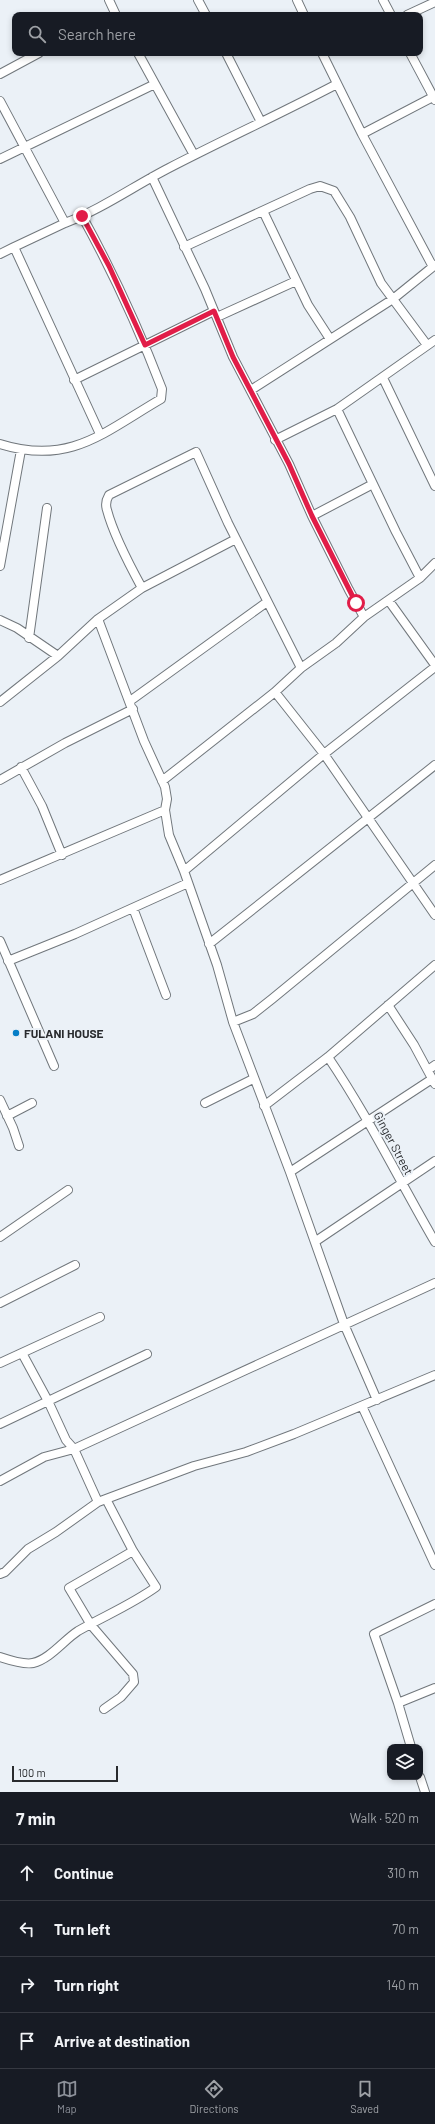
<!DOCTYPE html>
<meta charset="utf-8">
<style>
:root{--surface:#171b24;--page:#242831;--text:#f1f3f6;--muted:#9ea1a6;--line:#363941;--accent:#8c9099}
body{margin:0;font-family:Barlow,sans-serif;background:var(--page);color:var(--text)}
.controls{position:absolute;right:12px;bottom:12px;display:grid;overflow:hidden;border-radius:8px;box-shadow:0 2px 6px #0003}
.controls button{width:36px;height:36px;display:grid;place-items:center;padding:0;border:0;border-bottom:1px solid var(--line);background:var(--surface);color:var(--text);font:20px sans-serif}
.scale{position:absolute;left:12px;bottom:10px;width:106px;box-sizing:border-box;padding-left:4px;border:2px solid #292b2e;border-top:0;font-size:11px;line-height:14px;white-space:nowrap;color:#292b2e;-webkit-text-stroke:3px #ebf1f7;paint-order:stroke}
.stop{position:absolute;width:12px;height:12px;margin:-9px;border:3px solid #e11d48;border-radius:50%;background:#fff}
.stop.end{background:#e11d48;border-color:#fff;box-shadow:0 1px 4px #0008}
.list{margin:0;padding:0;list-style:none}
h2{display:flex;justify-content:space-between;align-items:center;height:52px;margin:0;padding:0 16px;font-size:17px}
h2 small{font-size:13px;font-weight:400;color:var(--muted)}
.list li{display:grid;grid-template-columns:26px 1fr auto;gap:12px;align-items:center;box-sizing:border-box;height:56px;padding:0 16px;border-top:1px solid var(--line)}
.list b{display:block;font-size:15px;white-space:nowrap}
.list em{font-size:13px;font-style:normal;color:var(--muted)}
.icon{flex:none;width:22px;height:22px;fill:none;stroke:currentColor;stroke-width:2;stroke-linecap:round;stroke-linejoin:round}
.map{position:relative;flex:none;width:435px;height:1792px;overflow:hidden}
.search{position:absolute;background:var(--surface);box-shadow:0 2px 6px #0003;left:12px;right:12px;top:12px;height:44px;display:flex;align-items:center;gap:10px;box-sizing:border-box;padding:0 14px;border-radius:8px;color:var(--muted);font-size:15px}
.sheet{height:276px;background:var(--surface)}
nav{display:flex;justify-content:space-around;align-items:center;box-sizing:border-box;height:56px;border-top:1px solid var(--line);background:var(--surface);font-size:11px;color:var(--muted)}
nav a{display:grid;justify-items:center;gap:2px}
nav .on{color:var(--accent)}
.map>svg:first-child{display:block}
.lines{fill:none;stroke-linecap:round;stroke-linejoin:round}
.minor-casing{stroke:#71777c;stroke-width:10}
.minor{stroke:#fff;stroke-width:8}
.route{stroke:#e11d48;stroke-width:5}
.poi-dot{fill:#057ec7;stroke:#ebf1f7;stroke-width:1.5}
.labels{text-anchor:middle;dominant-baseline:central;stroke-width:4;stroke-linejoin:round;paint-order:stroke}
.poi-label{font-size:12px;font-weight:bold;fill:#292b2e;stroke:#ebf1f7;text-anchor:start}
.street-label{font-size:12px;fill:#292b2e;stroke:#ebf1f7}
</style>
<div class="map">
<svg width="435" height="1792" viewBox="0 0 435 1792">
<rect width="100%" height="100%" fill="#ebf1f7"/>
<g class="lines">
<g class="minor-casing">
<path id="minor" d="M109,0L116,15
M198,0L206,15
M297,0L304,15
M383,0L391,15
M407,15L435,2
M138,53L194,155
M226,53L261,122
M322,53L362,134L433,267
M410,53L435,100
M0,74L39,53
M0,101L65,223C102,209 134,186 169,168C225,139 282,113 337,84
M362,134L433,97
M0,159L155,84
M152,177L205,289L233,357L289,464L312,516L349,590L364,617
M263,211L308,305L330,339
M65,223L14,247L100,434
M184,247L310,189L320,186L334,191L350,217L381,283L427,345
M0,254L14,247
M217,317L296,281
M383,378L435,486
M74,380L214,311
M251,390L393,299L435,265
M337,409L396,532L420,578
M275,440L337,409L435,340
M0,444C70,466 104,432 161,399L162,389C139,329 113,272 82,216
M312,516L373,484
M0,566L21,450
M142,588C130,566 113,533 107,510C105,504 106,500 109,495L196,452L228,523L301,668
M389,601L435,665
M98,619L144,741L165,787L167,799L165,810L169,835L184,871L217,965L233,1022L290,1172L344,1324L377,1400
M0,620L17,628L58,656
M29,638L47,508
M275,692L324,754L435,915
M130,701L267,602
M0,702L58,656L98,619L142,588L236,539
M21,767L42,806L62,855
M0,780L65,743L133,709
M162,781L275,692L301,668L336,643L364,617L420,578L435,563
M184,871L324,754L435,667
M0,880L165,810
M133,908L166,995
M0,941L54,1066
M209,944L435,765
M8,961L75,934L188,883
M388,1005L414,1045L435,1084
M233,1022L253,1014L272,999L435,865
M328,1057C368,1116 399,1180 435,1242
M428,1070L435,1065
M0,1100L13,1128L19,1146
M205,1103L253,1079
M264,1106L328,1057L435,965
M7,1116L32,1103
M290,1172L432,1079
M0,1237L68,1190
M316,1241L435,1161
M0,1303L75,1265
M22,1353L48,1401L66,1440L74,1449L98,1502
M0,1363L100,1317
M362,1406L435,1565
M0,1424L147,1354
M0,1481L44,1457L74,1449L435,1283
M0,1574L5,1572L28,1549L56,1532L98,1502L194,1466L246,1452L294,1434L435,1375
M0,1657C9,1660 24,1665 33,1663C50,1659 64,1640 78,1631C104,1616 131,1605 156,1587L133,1551L106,1499
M398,1703L374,1634L435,1604
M104,1709L121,1697L134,1682L133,1674L91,1625L69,1588L133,1551
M411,1747L398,1703L435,1688
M420,1777L425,1792"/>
</g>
<use href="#minor" class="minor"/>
</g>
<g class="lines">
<path class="route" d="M82,216L109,266L145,345L214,311L233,357L289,464L312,516L356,603"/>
</g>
<circle class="poi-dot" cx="16" cy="1033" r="4"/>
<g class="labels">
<g class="poi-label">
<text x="24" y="1033">FULANI HOUSE</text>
</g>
<g class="street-label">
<text transform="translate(394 1143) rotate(62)">Ginger Street</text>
</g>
</g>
</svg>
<div class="controls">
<button><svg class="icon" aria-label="layers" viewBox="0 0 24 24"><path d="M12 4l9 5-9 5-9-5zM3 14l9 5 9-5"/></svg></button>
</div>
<div class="scale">100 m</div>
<div class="stop" style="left:356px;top:603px"></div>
<div class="stop end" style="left:82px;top:216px"></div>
<div class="search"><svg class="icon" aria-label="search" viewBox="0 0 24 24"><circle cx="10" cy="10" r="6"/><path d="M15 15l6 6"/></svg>Search here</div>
</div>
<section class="sheet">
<h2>7 min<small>Walk · 520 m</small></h2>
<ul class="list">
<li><svg class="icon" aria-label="ahead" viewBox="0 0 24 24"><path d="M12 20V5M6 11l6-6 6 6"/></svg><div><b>Continue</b></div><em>310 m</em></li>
<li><svg class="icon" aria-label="left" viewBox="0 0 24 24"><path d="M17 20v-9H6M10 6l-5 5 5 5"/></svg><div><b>Turn left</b></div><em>70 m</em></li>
<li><svg class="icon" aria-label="right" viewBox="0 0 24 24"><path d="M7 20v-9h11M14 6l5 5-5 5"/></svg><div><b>Turn right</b></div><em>140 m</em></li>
<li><svg class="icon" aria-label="arrive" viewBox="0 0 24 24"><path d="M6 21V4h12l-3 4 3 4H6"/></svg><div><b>Arrive at destination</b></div></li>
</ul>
</section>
<nav>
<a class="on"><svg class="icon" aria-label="map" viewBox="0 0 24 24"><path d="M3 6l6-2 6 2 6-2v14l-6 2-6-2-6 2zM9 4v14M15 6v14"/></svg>Map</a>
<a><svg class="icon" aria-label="directions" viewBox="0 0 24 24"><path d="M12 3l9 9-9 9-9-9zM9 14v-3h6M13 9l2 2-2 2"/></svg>Directions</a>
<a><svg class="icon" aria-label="saved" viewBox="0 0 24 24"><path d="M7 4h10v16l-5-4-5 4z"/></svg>Saved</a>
</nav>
